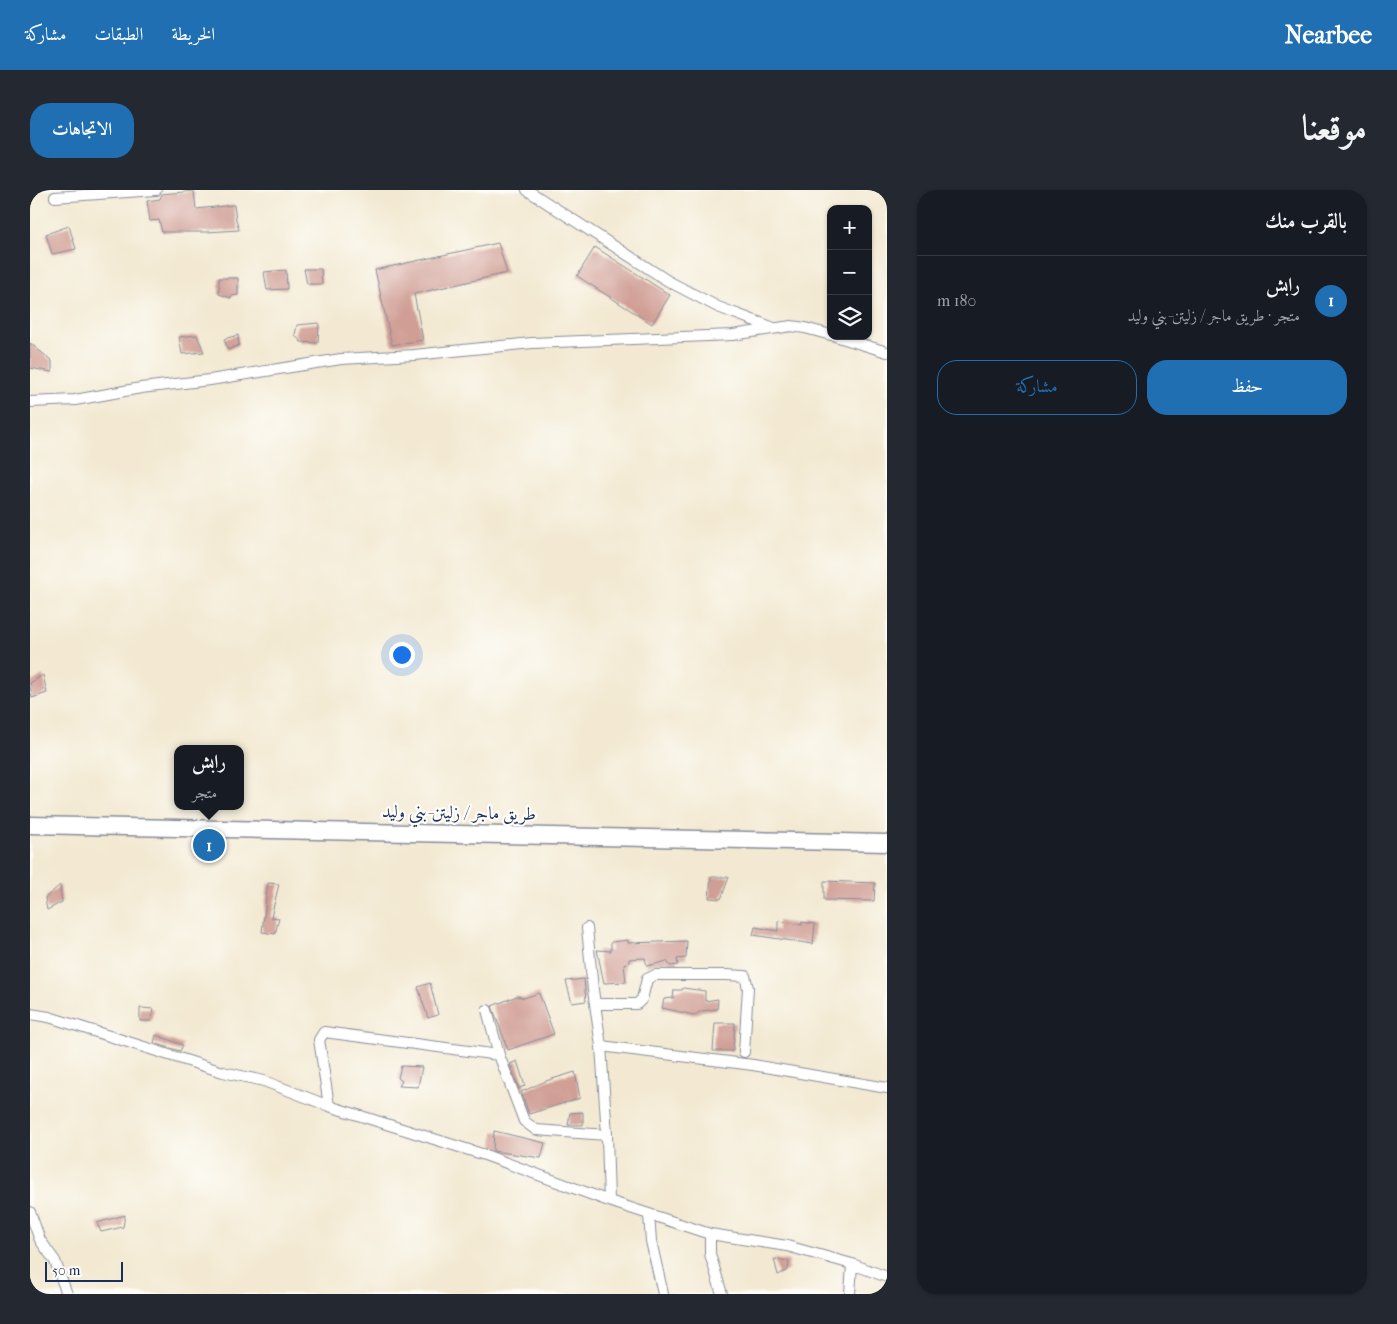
<!DOCTYPE html>
<html lang="ar">
<meta charset="utf-8">
<style>
:root{--surface:#171b24;--page:#242831;--text:#f1f3f6;--muted:#9ea1a6;--line:#363941;--accent:#1f6fb2}
body{margin:0;font-family:"IM FELL French Canon",Amiri,serif;background:var(--page);color:var(--text);direction:rtl}
.controls{position:absolute;right:15px;top:15px;display:grid;overflow:hidden;border-radius:10px;box-shadow:0 1px 4px #0004}
.controls button{width:45px;height:45px;display:grid;place-items:center;padding:0;border:0;border-bottom:1px solid var(--line);background:var(--surface);color:var(--text);font:25px sans-serif}
.scale{position:absolute;left:15px;bottom:12px;width:78px;box-sizing:border-box;padding-left:5px;border:2px solid #1b2f5e;border-top:0;font-size:14px;line-height:18px;white-space:nowrap;color:#1b2f5e;-webkit-text-stroke:4px #fdfcf7;paint-order:stroke}
.you{position:absolute;left:371px;top:464px;width:18px;height:18px;margin:-12px;border:4px solid #fff;border-radius:50%;background:#1a73e8;box-shadow:0 0 0 8px #1a73e833}
.badge{display:grid;place-items:center;width:32px;height:32px;border-radius:50%;background:var(--accent);color:#fff;font-size:16px;font-weight:700}
.pin{position:absolute;translate:-50% -50%;border:2px solid #fff;box-shadow:0 1px 5px #0006}
.popup{position:absolute;left:144px;top:555px;width:70px;height:65px;box-sizing:border-box;display:grid;place-content:center;border-radius:10px;background:var(--surface);filter:drop-shadow(0 1px 4px #0005);font-size:16px;white-space:nowrap;color:var(--muted)}
.popup b{font-size:19px;color:var(--text)}
.popup::after{content:'';position:absolute;left:50%;top:100%;margin-left:-10px;border:10px solid transparent;border-top-color:var(--surface)}
.list{margin:0;padding:0;list-style:none}
h2{display:flex;justify-content:space-between;align-items:center;height:65px;margin:0;padding:0 20px;font-size:21px}
h2 small{font-size:16px;font-weight:400;color:var(--muted)}
.list li{display:grid;grid-template-columns:32px 1fr auto;gap:15px;align-items:center;box-sizing:border-box;height:90px;padding:0 20px;border-top:1px solid var(--line)}
.list b{display:block;font-size:19px;white-space:nowrap}
.list p{margin:0;font-size:16px;white-space:nowrap;color:var(--muted)}
.list em{font-size:16px;font-style:normal;color:var(--muted)}
.actions{display:flex;gap:10px;padding:15px 20px}
.actions a{flex:1;padding:11px 0;border:1px solid var(--accent);border-radius:20px;text-align:center;font-size:18px;color:var(--accent)}
.actions .main{background:var(--accent);color:#fff}
.icon{flex:none;width:28px;height:28px;fill:none;stroke:currentColor;stroke-width:2;stroke-linecap:round;stroke-linejoin:round}
.map{position:relative;flex:none;width:857px;height:1104px;overflow:hidden;direction:ltr;border-radius:20px}
header{display:flex;align-items:center;gap:30px;box-sizing:border-box;height:70px;padding:0 25px;background:var(--accent);color:#fff}
header strong{font-size:24px}
nav{display:flex;gap:28px;margin-inline-start:auto;font-size:18px}
.intro{display:flex;align-items:center;justify-content:space-between;box-sizing:border-box;height:120px;padding:0 30px}
h1{margin:0;font-size:35px}
.button{padding:12px 22px;border-radius:20px;background:var(--accent);color:#fff;font-size:18px;font-weight:700}
main{display:flex;gap:30px;padding:0 30px}
aside{flex:1;background:var(--surface);border-radius:20px;box-shadow:0 1px 4px #0004}
.map>svg:first-child{display:block}
.building{fill:#d09e95}
.lines{fill:none;stroke-linecap:round;stroke-linejoin:round}
.minor-casing{stroke:#878c98;stroke-width:12}
.trunk-casing{stroke:#878c98;stroke-width:19}
.minor{stroke:#fff;stroke-width:10}
.trunk{stroke:#fff;stroke-width:16}
.labels{text-anchor:middle;dominant-baseline:central;stroke-width:4.5;stroke-linejoin:round;paint-order:stroke}
.street-label{font-size:18px;fill:#1b2f5e;stroke:#fdfcf7}
</style>
<header>
<strong>Nearbee</strong>
<nav><a>الخريطة</a><a>الطبقات</a><a>مشاركة</a></nav>
</header>
<div class="intro"><h1>موقعنا</h1><a class="button">الاتجاهات</a></div>
<main>
<aside>
<h2>بالقرب منك<small></small></h2>
<ul class="list">
<li><span class="badge">1</span><div><b>رابش</b><p>متجر · طريق ماجر / زليتن-بني وليد</p></div><em>180 m</em></li>
</ul>
<div class="actions"><a class="main">حفظ</a><a>مشاركة</a></div>
</aside>
<div class="map">
<svg width="857" height="1104" viewBox="0 0 857 1104">
<rect width="100%" height="100%" fill="#fdfcf7"/>
<filter id="ink" filterUnits="userSpaceOnUse"><feTurbulence type="fractalNoise" baseFrequency=".02" numOctaves="2"/><feDisplacementMap in="SourceGraphic" scale="10" xChannelSelector="R" yChannelSelector="G"/><feConvolveMatrix kernelMatrix="1 2 1 2 8 2 1 2 1" color-interpolation-filters="sRGB"/></filter>
<filter id="wash" filterUnits="userSpaceOnUse"><feTurbulence type="fractalNoise" baseFrequency=".0096" numOctaves="4" result="noise"/><feDisplacementMap in="SourceGraphic" scale="20" xChannelSelector="R" yChannelSelector="G"/><feGaussianBlur stdDeviation="1.12" result="paint"/><feColorMatrix in="noise" values="0 0 0 0 0 0 0 0 0 0 0 0 0 0 0 0 0 1.4 0 .05"/><feComposite in="paint" operator="in"/></filter>
<g filter="url(#wash)">
<rect width="100%" height="100%" fill="#f3e9d2"/>
<g id="blocks">
<path class="building" d="M164,1L166,19L204,15L206,30L209,40L177,42H132L129,30L120,31L117,11L130,9L132,4Z
M39,36L46,59L22,64L16,44Z
M468,53L477,83L384,104L393,150L362,155L345,80Z
M565,57L640,105L622,134L547,86Z
M274,79H291L292,94H277Z
M256,80L257,99L237,100L234,82Z
M189,88H208V105L201,106V108L189,104Z
M289,133L288,153L271,152L265,145L267,135Z
M167,145L174,162L152,164L149,147Z
M208,145L209,155L198,160L194,149Z
M0,153L22,171V182L0,178Z
M13,485L17,503L2,508L0,493Z
M681,687H699L691,709L679,708Z
M794,691L845,693L844,711L794,710Z
M238,693L249,694L241,727L249,728L245,744L232,742Z
M30,695L32,712L17,720L15,708Z
M748,731L772,735V732L785,734L783,754L723,745L725,737L748,741Z
M598,750V753L657,751L656,768L647,769L648,775L640,776L637,771L617,776L615,768L599,769V772L594,774L596,792L574,793L567,760L581,761V752Z
M554,789L556,811L542,813L536,791Z
M400,793L408,825L398,828L388,797Z
M653,798L675,801V811L688,809L687,819L672,821L664,825L632,818L634,809L643,808L644,800H652Z
M509,803L524,844L478,860L462,816L487,806L494,808Z
M110,818L124,819L121,831H110Z
M685,833H705L703,861H683Z
M126,845L153,855L150,861L124,853Z
M487,871L495,896L489,898L480,874Z
M371,876L392,877L388,897L369,896L372,891L368,888Z
M545,882L550,908L499,924L491,902L516,891Z
M553,922V935H538L540,923Z
M464,941L515,953L511,968L463,961Z
M95,1025L93,1037L71,1042L67,1033Z
M744,1069L759,1071L758,1080L748,1085Z"/>
</g>
</g>
<g filter="url(#ink)">
<use href="#blocks" fill-opacity="0" stroke="#878c98" stroke-width="1"/>
<g class="lines">
<g class="minor-casing">
<path id="minor" d="M497,0L638,91L688,117L744,138
M25,7L126,0
M805,146L857,162
M0,212L45,210L111,198L180,190L311,169L384,165L502,153L703,145L761,136L775,138L801,145
M557,738L563,800L571,856
M565,814H607L612,809L617,789L625,785H696L715,786L718,798L714,862
M457,820L469,865L494,931L506,940L577,945
M0,824L19,827L193,882L234,891L299,916L455,965L579,1011L680,1044L757,1056L822,1074L857,1087
M299,916L290,856L289,850L294,842L469,865
M579,1011L577,945L571,856L723,875L857,898
M0,1022L10,1050L25,1071L37,1104
M619,1025L621,1051L633,1104
M680,1044V1064L692,1104
M820,1104L822,1074"/>
</g>
<g class="trunk-casing">
<path id="trunk" d="M0,635L857,653"/>
</g>
<use href="#minor" class="minor"/>
<use href="#trunk" class="trunk"/>
</g>
</g>
<g class="labels">
<g class="street-label">
<text transform="translate(429 623) rotate(1)">طريق ماجر / زليتن-بني وليد</text>
</g>
</g>
</svg>
<div class="controls">
<button>+</button>
<button>−</button>
<button><svg class="icon" aria-label="layers" viewBox="0 0 24 24"><path d="M12 4l9 5-9 5-9-5zM3 14l9 5 9-5"/></svg></button>
</div>
<div class="scale">50 m</div>
<div class="you"></div>
<div class="pin badge" style="left:179px;top:655px">1</div>
<div class="popup"><b>رابش</b>متجر</div>
</div>
</main>
